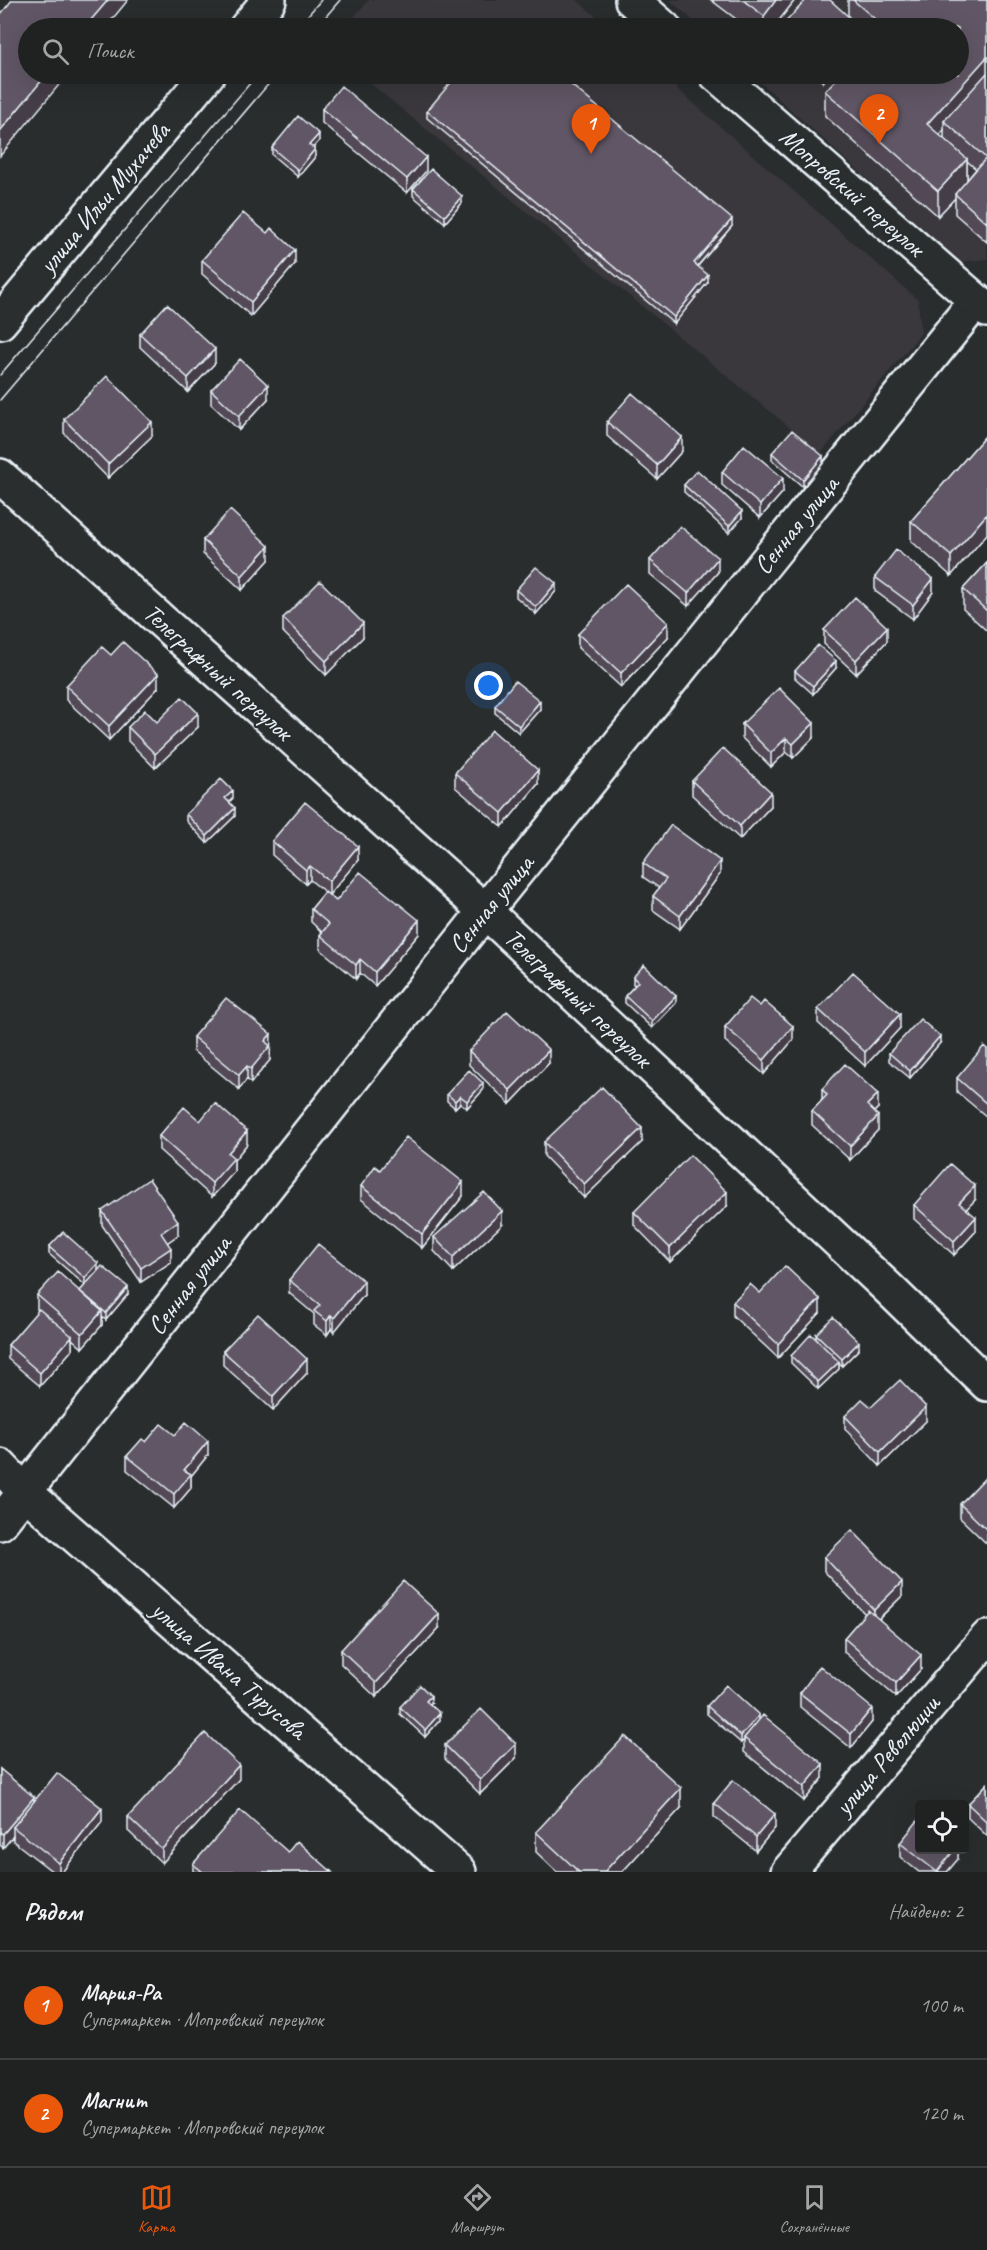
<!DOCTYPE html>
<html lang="ru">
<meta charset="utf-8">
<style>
:root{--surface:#202222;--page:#2d2f2f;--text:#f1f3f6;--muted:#a2a4a5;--line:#3d3f40;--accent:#ea580c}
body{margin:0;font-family:Caveat,sans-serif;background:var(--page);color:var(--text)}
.controls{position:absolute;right:18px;bottom:18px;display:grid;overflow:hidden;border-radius:6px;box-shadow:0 6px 24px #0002}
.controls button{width:54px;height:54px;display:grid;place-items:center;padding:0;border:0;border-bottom:2px solid var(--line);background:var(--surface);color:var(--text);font:30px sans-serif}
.you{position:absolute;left:489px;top:686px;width:21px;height:21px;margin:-15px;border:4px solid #fff;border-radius:50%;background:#1a73e8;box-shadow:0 0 0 9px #1a73e833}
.badge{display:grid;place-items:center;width:39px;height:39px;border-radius:50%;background:var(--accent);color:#fff;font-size:20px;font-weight:700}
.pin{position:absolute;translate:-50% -50px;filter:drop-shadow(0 2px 3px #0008)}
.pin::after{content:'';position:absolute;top:32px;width:21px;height:18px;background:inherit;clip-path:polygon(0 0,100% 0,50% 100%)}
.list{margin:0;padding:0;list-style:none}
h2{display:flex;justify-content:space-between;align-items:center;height:78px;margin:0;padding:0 24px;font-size:26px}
h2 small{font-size:20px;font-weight:400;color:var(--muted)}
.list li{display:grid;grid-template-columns:39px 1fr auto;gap:18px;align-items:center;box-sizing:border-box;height:108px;padding:0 24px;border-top:2px solid var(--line)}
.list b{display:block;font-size:22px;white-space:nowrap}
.list p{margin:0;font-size:20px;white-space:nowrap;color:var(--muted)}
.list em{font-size:20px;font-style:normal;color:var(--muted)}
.icon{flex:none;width:33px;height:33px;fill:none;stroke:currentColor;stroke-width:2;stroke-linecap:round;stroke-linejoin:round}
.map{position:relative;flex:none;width:987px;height:1872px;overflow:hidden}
.search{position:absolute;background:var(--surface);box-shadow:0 6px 24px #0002;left:18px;right:18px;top:18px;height:66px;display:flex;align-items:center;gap:15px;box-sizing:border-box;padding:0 21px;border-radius:33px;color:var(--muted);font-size:22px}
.sheet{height:294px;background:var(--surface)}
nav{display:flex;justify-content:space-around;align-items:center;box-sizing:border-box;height:84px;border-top:2px solid var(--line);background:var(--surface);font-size:16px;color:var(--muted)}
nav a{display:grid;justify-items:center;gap:3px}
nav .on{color:var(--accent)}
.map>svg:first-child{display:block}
.built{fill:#3a393e}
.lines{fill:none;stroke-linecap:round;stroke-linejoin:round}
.minor-casing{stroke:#e8f1f8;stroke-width:38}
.tertiary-casing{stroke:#e8f1f8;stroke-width:38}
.minor{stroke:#2a2d2e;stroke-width:33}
.tertiary{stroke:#2a2d2e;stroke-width:33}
.tram{stroke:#e8f1f8;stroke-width:1.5}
.wall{fill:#534a57;stroke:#e8f1f8;stroke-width:1.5;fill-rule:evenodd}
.shaded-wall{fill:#443c47;stroke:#e8f1f8;stroke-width:1.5}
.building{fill:#615665;stroke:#e8f1f8;stroke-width:1.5}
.labels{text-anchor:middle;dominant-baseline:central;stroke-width:4.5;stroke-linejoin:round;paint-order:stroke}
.street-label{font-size:26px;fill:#e8f1f8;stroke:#2a2d2e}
</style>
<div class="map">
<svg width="987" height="1872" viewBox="0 0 987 1872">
<rect width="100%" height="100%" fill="#2a2d2e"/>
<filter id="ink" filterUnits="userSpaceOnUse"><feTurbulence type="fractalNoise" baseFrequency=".0167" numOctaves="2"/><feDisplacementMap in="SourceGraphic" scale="12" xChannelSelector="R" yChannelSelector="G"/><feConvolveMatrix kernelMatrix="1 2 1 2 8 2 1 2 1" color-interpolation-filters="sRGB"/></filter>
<g filter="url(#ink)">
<path class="built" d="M369,0H577L609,28H344Z
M670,0H987V259L960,262L751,74H958V28H701Z
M359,74H660L918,300L921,333L821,453Z"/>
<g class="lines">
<g class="minor-casing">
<path id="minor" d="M0,476L485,911L887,1287L987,1384
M0,1466L25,1492L459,1872
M0,1523L485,911L976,301
M788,1872L987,1638"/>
</g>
<g class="tertiary-casing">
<path id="tertiary" d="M632,0L664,28
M246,28L269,0
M716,74L987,310
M0,322L208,74"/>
</g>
<use href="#minor" class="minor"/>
<use href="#tertiary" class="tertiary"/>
<path class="tram" d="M297,28L321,0
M316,28L340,0
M0,375L258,74
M0,400L277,74"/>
</g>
<path class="wall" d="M711,0H795L773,28H748Z
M848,0H987V242L955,214V198L938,216L825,116V91L958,28H780L848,16ZM944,130V139L939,135ZM967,161L976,169L967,180Z
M813,74H830L823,82Z
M322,109L426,171L407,193L322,123Z
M427,111L732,226L698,266L708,282L674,324L427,118Z
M319,141L313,148L315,157L298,177L272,155V148Z
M413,189L462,203L445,223L413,196Z
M202,260L295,264L251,316L202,274Z
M140,334L215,363L188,392L140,347Z
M211,390L268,399L239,430L211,404Z
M64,419L152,436L108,478L64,433Z
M607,422L682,451L657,479L607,436Z
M987,434V534L951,576L911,541V521Z
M772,453L823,463L803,487L772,460Z
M722,472L783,492L760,518L722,485Z
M684,485L742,518L729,533L684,492Z
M203,540L269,560L242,590L203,554Z
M650,560L718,572L688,606L650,574Z
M987,563V631L963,609V589Z
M875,577L933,592L913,619L875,591Z
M516,590L556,591L536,614L516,597Z
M283,618L363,637L326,675L283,632Z
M824,630L887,641L856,674L824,644Z
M578,634L668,637L621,687L578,648Z
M111,655L158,688L109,740L66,700V686Z
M836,668L813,694L795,678V671Z
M495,706L540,709L519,733L495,713Z
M157,722L198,727L155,768L128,741V727Z
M742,724L814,737L793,758L786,752L771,767L742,738Z
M455,773L538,784L502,827L455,787Z
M692,781L771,806L740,839L692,795Z
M233,798L229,802L235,816L207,843L186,821V814Z
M272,841L358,860L329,895L336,901L419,934L375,986L360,973L356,979L320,949V935L322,932L311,922V909L325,892L310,880L306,884L272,855Z
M643,863L720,874L680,929L653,910V896L659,888L643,877Z
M633,977L676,1003L652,1028L625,1003V996L635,985L633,984Z
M818,1009L900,1028L865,1066L818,1023Z
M725,1027L793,1040L764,1074L725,1041Z
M193,1037L271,1048L270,1049V1060L251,1083L247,1079L239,1089L193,1051Z
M940,1043L910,1078L889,1061V1053Z
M987,1049V1117L957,1092V1078Z
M469,1051L549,1063L510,1104L469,1065Z
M822,1089L878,1108L874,1112L878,1130L850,1160L812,1125V1111L822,1100Z
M483,1090L467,1108L460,1103L455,1108L447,1101V1094Z
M159,1136L247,1144L234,1160V1172L212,1197L159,1150Z
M544,1142H642L584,1198L544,1156Z
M380,1170L463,1196L422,1248L361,1199V1186Z
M975,1200L966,1209L976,1231L954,1255L914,1219V1205Z
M727,1206L670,1262L634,1225V1212Z
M102,1211L178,1235L167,1242L171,1262L141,1282L102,1225Z
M502,1225L453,1271L434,1251V1237Z
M49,1247L98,1270L128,1294L106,1320L102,1317V1325L82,1348L72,1339V1350L40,1386L8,1359V1345L39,1310L37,1309V1295L80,1292L85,1285L49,1254Z
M289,1280L364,1295L334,1332L331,1329L327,1335L314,1325V1314L289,1293Z
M760,1293L820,1313L778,1358L733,1316V1302Z
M816,1334L859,1349L842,1366L839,1363V1369L818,1389L791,1363V1356L816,1339Z
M223,1351L307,1373L273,1410L223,1365Z
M871,1407L926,1421L880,1466L845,1429V1416Z
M175,1435L208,1455L191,1476V1488L174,1508L127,1470V1456L146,1442Z
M987,1476V1544L960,1518V1504Z
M824,1557L902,1596L879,1619L921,1669L896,1697L844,1652V1638L865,1614L824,1571Z
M439,1628L376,1697L341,1664V1650Z
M800,1693L872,1722L851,1748L800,1707Z
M431,1703L430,1704L440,1720L425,1737L400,1714V1707Z
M707,1706L759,1719L823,1778L804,1801L744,1752V1740L741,1743L707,1714Z
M445,1745L516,1758L480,1794L445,1759Z
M0,1769L34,1801L102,1822L62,1872H53L13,1841V1836L3,1848L0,1845Z
M239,1779L162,1863L128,1831V1817Z
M987,1784V1836L968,1818V1804Z
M714,1803L775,1828L756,1851L714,1817Z
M681,1808L622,1872H557L536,1852V1832Z
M900,1843L958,1850V1859L947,1872H919L900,1857Z
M288,1852L332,1872H193V1864Z"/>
<path class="shaded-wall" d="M108,0H128L105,28H84Z
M776,0H795L773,28H764V16Z
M987,57V82L944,121V130L927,149V124Z
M47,74H68L0,156V131Z
M823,74H830L823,82Z
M319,134V141L309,152V145Z
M315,149V157L298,177V170Z
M426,157V171L407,193V179Z
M967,159V184L955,194V198L938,216V191Z
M462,196V203L445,223V216Z
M732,219V226L694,270V263Z
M295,250V264L251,316V302Z
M708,275V282L674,324V317Z
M215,349V363L188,392V378Z
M268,385V399L239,430V416Z
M152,422V436L108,478V464Z
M682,437V451L657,479V465Z
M823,456V463L803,487V480Z
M783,478V492L760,518V505Z
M742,511V518L729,533V526Z
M987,514V534L951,576V556Z
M269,546V560L242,590V576Z
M718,558V572L688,606V593Z
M933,579V592L913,619V605Z
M556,583V591L536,614V607Z
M363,623V637L326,675V661Z
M668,623V637L621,687V673Z
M887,627V641L856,674V660Z
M836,661V668L813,694V686Z
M158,674V688L109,740V726Z
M540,701V709L519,733V726Z
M198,713V727L155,768V754Z
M814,723V737L793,758V744Z
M786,738V752L771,767V753Z
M538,770V784L502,827V813Z
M233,791V798L225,806V798Z
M771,792V806L740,839V826Z
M235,808V816L207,843V836Z
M358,846V860L329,895V881Z
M720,861V874L680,929V916Z
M310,866V880L306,884V870Z
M419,920V934L375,986V972Z
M360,959V973L356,979V965Z
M676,996V1003L652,1028V1021Z
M900,1014V1028L865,1066V1052Z
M793,1026V1040L764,1074V1060Z
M271,1034L270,1060L251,1083V1069L265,1041Z
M940,1036V1043L910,1078V1071Z
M549,1050V1063L510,1104V1090Z
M247,1066V1079L239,1089V1075Z
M483,1083V1090L467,1108V1101Z
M878,1094V1108L867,1119V1105Z
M460,1096V1103L455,1108V1101Z
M878,1116V1130L850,1160V1146Z
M642,1128V1142L584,1198V1184Z
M247,1131V1144L234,1160V1172L212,1197V1183L228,1153Z
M463,1182V1196L422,1248V1234Z
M975,1186V1200L959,1217V1203Z
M727,1192V1206L670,1262V1248Z
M502,1211V1225L453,1271V1257Z
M976,1217V1231L954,1255V1241Z
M178,1221V1235L161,1247V1233Z
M171,1248V1262L141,1282V1268Z
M98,1263V1271L85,1286V1278Z
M364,1281V1295L334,1332V1318Z
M128,1287V1294L106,1320V1313Z
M820,1299V1313L778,1358V1344Z
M102,1311V1325L82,1348V1334Z
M331,1315V1329L327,1335V1321Z
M72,1336V1350L40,1386V1373Z
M859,1342V1349L842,1366V1359Z
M307,1359V1373L273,1410V1396Z
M839,1362V1369L818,1389V1382Z
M926,1407V1421L880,1466V1452Z
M208,1441V1455L191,1476V1488L174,1508V1494L184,1470Z
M902,1582V1596L874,1623V1610Z
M439,1614V1628L376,1697V1683Z
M921,1655V1669L896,1697V1683Z
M431,1696V1703L426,1708V1701Z
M872,1708V1722L851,1748V1734Z
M440,1713V1720L425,1737V1730Z
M759,1715V1723L744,1738V1740L741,1743V1736Z
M516,1744V1758L480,1794V1780Z
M823,1764V1778L804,1801V1787Z
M239,1765V1779L162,1863V1849Z
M681,1788V1808L622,1872H604Z
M34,1797V1811L13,1827V1836L3,1848V1834Z
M102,1808V1822L62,1872H59V1863Z
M775,1814V1828L756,1851V1837Z
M954,1850H958V1859L947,1872H937Z"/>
<path class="building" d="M12,0H108L84,28H28V74H47L0,131V15Z
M743,0H776L764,16Z
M806,0H830L860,27L858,28H780Z
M853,0H987V57L927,124L967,159L938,191L825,91L841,74H958V28H881L883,26Z
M499,24L504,28H496Z
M987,73V223L955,194L986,158L944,121Z
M458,74H558L732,219L694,263L708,275L674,317L427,111Z
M341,86L426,157L407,179L322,109Z
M298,116L319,134L309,145L315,149L298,170L272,148Z
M431,169L462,196L445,216L413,189Z
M243,213L267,233L271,228L295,250L251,302L202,260Z
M167,304L215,349L188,378L140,334Z
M240,359L268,385L239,416L211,390Z
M107,376L152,422L108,464L64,419Z
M632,393L682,437L657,465L607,422Z
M792,430L823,456L803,480L772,453Z
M987,434V514L951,556L911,521Z
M744,445L783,478L760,505L722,472Z
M697,470L742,511L729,526L684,485Z
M230,510L269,546L242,576L203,540Z
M680,526L718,558L688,593L650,560Z
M896,550L933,579L913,605L875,577Z
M987,563V611L963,589Z
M536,567L556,583L536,607L516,590Z
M320,581L363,623L326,661L283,618Z
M626,584L668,623L621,673L578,634Z
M855,597L887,627L856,660L824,630Z
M123,642L158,674L109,726L66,686L102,647L111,655Z
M818,645L836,661L813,686L795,671Z
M515,681L540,701L519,726L495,706Z
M779,688L814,723L793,744L786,738L771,753L742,724Z
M182,697L198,713L155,754L128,727L145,710L157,722Z
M492,730L538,770L502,813L455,773Z
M723,748L771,792L740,826L692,781Z
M221,779L233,791L225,798L235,808L207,836L186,814Z
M305,802L358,846L329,881L310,866L306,870L272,841Z
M671,825L720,861L680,916L653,896L666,879L643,863Z
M360,872L419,920L375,972L360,959L356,965L320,935L329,924L311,909L325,892L336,901Z
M644,965L676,996L652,1021L625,996L638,982L633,977Z
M853,972L900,1014L865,1052L818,1009Z
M226,998L271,1034L265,1041L270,1046L251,1069L247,1066L239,1075L193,1037Z
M750,998L760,1006L764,1001L793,1026L764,1060L725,1027Z
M507,1011L549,1050L510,1090L469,1051Z
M920,1019L940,1036L910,1071L889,1053Z
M984,1046L987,1049V1104L957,1078Z
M845,1064L878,1094L867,1105L878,1116L850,1146L812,1111L827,1095L822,1089Z
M469,1070L483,1083L467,1101L460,1096L455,1101L447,1094Z
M602,1087L642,1128L584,1184L544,1142Z
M215,1103L247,1131L228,1153L234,1158L212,1183L159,1136L184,1107L200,1121Z
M406,1137L463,1182L422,1234L361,1186L375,1166L380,1170Z
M690,1155L727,1192L670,1248L634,1212Z
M950,1164L975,1186L959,1203L976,1217L954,1241L914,1205Z
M149,1179L178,1221L161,1233L171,1248L141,1268L102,1211Z
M484,1192L502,1211L453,1257L434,1237Z
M63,1232L98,1263L85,1278L49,1247Z
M318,1244L364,1281L334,1318L331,1315L327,1321L314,1311L320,1305L289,1280Z
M102,1266L128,1287L106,1313L80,1291Z
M785,1266L820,1299L778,1344L733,1302L750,1284L760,1293Z
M58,1272L102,1311L82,1334L37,1295Z
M39,1309L72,1336L40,1373L8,1345Z
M258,1314L307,1359L273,1396L223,1351Z
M833,1317L859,1342L842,1359L816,1334Z
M811,1334L839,1362L818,1382L791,1356Z
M900,1380L926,1407L880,1452L845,1416L862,1399L871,1407Z
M186,1422L208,1441L184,1470L191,1474L174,1494L127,1456L142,1439L146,1442L161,1424L175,1435Z
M987,1476V1530L960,1504Z
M852,1530L902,1582L874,1610L824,1557Z
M403,1581L439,1614L376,1683L341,1650Z
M868,1610L921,1655L896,1683L844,1638Z
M820,1666L872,1708L851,1734L800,1693Z
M420,1685L431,1696L426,1701L440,1713L425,1730L400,1707Z
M726,1685L759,1715L741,1736L707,1706Z
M481,1709L516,1744L480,1780L445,1745Z
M763,1715L823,1764L804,1787L744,1738Z
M205,1733L239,1765L162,1849L128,1817Z
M625,1736L681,1788L604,1872H579L536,1832Z
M0,1769L34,1797L3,1834L0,1832Z
M57,1773L102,1808L59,1863L13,1827Z
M733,1780L775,1814L756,1837L714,1803Z
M987,1784V1822L968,1804Z
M240,1810L288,1852L297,1841L332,1872H203L193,1864Z
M920,1818V1850H954L937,1872L900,1843Z"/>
</g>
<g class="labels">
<g class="street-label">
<text transform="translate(852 192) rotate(41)">Мопровский переулок</text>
<text transform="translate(104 198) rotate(-50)">улица Ильи Мухачева</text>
<text transform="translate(796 525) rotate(-51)">Сенная улица</text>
<text transform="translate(218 672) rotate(42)">Телеграфный переулок</text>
<text transform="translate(491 904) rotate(-51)">Сенная улица</text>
<text transform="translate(578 998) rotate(43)">Телеграфный переулок</text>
<text transform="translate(189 1285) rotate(-52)">Сенная улица</text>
<text transform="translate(229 1670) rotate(41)">улица Ивана Турусова</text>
<text transform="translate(887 1755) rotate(-50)">улица Революции</text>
</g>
</g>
</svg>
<div class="controls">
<button><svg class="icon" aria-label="locate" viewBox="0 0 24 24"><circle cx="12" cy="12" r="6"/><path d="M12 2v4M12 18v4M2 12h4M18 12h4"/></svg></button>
</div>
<div class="you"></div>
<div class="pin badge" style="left:591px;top:154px">1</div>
<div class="pin badge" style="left:879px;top:144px">2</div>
<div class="search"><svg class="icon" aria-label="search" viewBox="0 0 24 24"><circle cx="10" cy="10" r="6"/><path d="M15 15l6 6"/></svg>Поиск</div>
</div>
<section class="sheet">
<h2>Рядом<small>Найдено: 2</small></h2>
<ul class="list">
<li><span class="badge">1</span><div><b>Мария-Ра</b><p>Супермаркет · Мопровский переулок</p></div><em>100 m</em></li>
<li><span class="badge">2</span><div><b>Магнит</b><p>Супермаркет · Мопровский переулок</p></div><em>120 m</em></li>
</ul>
</section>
<nav>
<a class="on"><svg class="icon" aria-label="map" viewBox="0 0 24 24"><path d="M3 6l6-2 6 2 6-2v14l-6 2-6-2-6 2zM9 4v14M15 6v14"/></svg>Карта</a>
<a><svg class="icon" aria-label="directions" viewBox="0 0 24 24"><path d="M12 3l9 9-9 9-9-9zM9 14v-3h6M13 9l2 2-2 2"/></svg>Маршрут</a>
<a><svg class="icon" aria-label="saved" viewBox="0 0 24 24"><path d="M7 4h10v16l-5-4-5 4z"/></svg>Сохранённые</a>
</nav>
